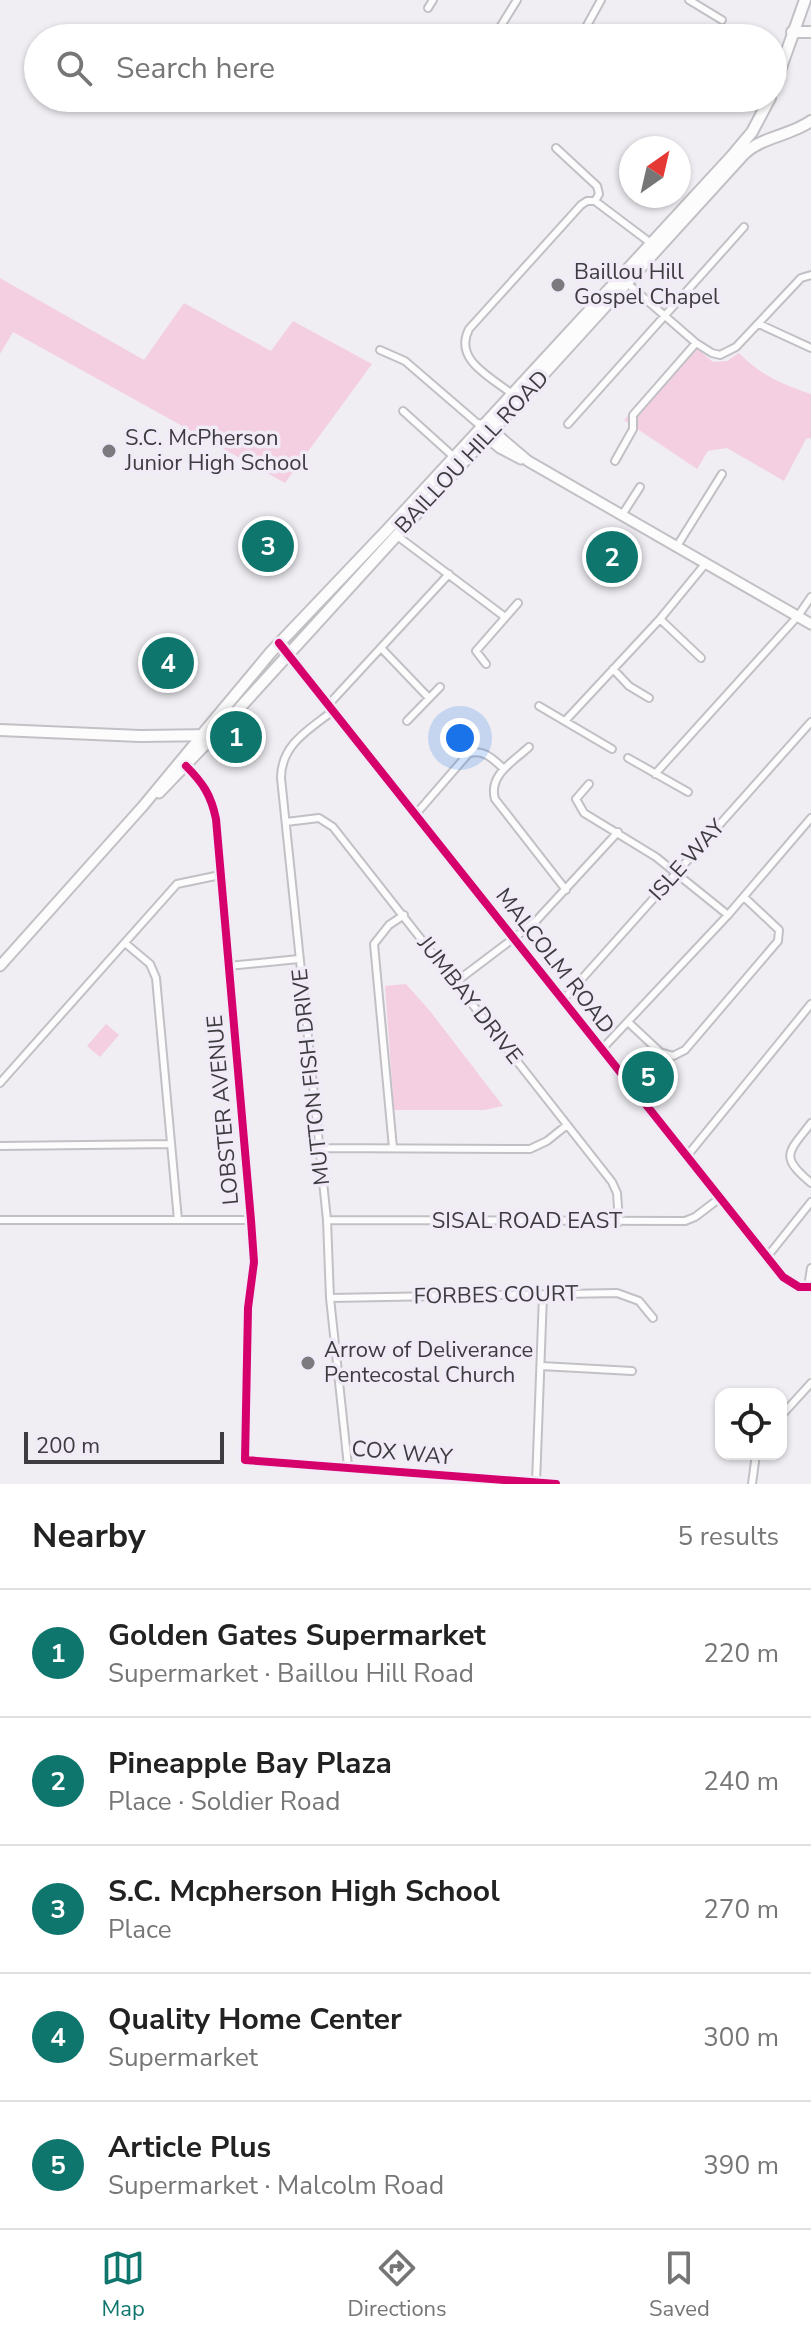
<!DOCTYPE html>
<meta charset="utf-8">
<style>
:root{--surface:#fff;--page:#f6f6f6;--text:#222;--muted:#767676;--line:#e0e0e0;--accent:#0f766e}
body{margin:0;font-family:"Nunito Sans",sans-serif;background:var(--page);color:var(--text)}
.controls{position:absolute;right:24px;bottom:24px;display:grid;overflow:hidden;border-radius:16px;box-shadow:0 2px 6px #0004}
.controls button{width:72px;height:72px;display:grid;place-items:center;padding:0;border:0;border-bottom:2px solid var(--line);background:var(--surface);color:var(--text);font:40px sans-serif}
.compass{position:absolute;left:619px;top:136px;width:72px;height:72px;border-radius:50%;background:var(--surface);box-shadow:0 2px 6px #0004;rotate:34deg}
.scale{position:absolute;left:24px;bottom:20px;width:200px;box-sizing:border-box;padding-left:8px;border:4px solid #3e3c40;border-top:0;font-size:22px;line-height:28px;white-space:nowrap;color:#3e3c40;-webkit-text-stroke:6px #f0ebf6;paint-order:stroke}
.you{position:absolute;left:460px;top:738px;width:28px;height:28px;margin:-20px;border:6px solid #fff;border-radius:50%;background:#1a73e8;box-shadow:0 0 0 12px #1a73e833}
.badge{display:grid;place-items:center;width:52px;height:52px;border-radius:50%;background:var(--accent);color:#fff;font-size:26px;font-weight:700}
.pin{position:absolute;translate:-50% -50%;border:4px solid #fff;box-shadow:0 2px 8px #0006}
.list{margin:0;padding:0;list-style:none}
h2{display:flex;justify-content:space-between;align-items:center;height:104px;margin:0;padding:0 32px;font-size:34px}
h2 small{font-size:26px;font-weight:400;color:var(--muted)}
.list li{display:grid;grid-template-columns:52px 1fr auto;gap:24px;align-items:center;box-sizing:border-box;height:128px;padding:0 32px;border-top:2px solid var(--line)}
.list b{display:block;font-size:30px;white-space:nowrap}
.list p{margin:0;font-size:26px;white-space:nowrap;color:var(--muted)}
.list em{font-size:26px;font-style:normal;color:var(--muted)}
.icon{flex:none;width:44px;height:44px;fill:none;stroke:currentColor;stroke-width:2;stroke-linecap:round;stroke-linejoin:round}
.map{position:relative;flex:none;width:811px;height:1484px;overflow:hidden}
.search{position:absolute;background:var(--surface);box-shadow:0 2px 6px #0004;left:24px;right:24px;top:24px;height:88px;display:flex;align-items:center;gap:20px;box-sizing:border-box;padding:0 28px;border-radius:44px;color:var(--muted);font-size:30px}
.sheet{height:744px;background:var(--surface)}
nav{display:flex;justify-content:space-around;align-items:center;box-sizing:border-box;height:112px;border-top:2px solid var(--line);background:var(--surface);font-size:22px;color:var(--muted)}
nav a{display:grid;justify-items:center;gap:4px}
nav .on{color:var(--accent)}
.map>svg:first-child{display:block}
.green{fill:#f4cfe2}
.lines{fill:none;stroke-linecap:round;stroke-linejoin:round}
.minor-casing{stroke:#c2c0c5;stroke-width:10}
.tertiary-casing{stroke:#c2c0c5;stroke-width:12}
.secondary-casing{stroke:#c2c0c5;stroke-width:13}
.primary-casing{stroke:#c2c0c5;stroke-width:14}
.minor{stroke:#fdfcfd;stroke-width:6}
.tertiary{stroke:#fdfcfd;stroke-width:8}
.secondary{stroke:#fdfcfd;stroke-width:9}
.primary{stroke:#fdfcfd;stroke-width:10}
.cycleway-casing{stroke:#f0ebf6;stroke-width:13}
.cycleway{stroke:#d6006c;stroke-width:8}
.poi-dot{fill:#7c7a7f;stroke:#f0ebf6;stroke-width:3}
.labels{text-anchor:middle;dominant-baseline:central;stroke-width:7;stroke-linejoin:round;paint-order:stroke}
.poi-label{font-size:22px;fill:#3e3c40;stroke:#f0ebf6;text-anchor:start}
.street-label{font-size:22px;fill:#3e3c40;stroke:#f0ebf6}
</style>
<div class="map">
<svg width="811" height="1484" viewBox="0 0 811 1484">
<rect width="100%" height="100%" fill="#f0eef3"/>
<path class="green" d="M0,278L144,360L184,303L271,351L293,321L372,364L285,483L13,332L0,354Z
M693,345L713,362L727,361L739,353C760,375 782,384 811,394V438L806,439L784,481L727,448L708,451L697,469L624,420Z
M406,984L430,1011L503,1106L484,1110H394L385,986Z
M106,1024L119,1035L100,1057L87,1046Z"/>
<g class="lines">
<g class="minor-casing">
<path id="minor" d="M689,0L722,20
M428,8L433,0
M496,34L517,0
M580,38L601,0
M556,148L597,186L599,194L595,201
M627,283L696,343L712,353L720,355L736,347L801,278L811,275
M759,324L811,348
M380,350L405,361L477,423L484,424
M512,394C491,377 453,360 469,329L581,205L587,201H595L652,244
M403,411L454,457
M568,424L744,227
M615,461L633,429V415L696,343
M622,515L640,487
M396,535L505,617
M677,546L722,474
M660,619L701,658
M382,649L429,698
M486,664L476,651L518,603
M613,669L629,686L649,698
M329,704L449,574
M539,706L612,749
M334,710C310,729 281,744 281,778L327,1220L330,1298L348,1466
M407,721L440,687
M565,721L660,619L706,563
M529,747C514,761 488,775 495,799L566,890
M628,758L688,792
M186,766C203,783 211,795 216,819L251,1220L254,1262L248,1308L245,1460L556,1484
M655,774L798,616L811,597
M589,784L576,799L584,813L656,857L728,915
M416,814L468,754C483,748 493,759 504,769
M286,822L319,818L333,827L612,1182L617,1193L619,1222
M125,943L150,964L156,978L178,1220
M228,966L299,959
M457,981L535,922L618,832
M563,1000L811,722
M628,1022L660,1052L673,1056L685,1050L778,941L779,930L744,897
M602,1049L728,915L811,818
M0,1083L177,884L220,875
M811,1123C788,1153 779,1156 811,1183
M0,1146L171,1144
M319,1148L530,1149L547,1141L567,1125
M393,1148L374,944L389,925L404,915
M687,1156L811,1004
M0,1220H251
M327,1220L685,1221L695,1217L720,1198
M767,1257L811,1202
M808,1287L811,1268
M330,1298L617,1293L639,1301L653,1318
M541,1366L632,1371
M781,1416L811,1383
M536,1483L543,1295
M752,1484L756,1454"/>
</g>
<g class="tertiary-casing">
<path id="tertiary" d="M279,643L783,1277L799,1287H811"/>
</g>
<g class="secondary-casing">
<path id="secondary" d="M487,426L528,461L811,624
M483,434L500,448L521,459
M159,793L215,735
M0,966L143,806L201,736"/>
</g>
<g class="primary-casing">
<path id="primary" d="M792,32H811
M773,90L805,0
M0,730L140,736L215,735L744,154C763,136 790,136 811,121
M201,736L271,652L388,529L731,157L752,132L770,98"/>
</g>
<use href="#minor" class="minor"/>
<use href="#tertiary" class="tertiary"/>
<use href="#secondary" class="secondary"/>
<use href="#primary" class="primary"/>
<g class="cycleway-casing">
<path id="cycleway" d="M279,643L783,1277L799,1287H811
M186,766C203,783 211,795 216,819L251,1220L254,1262L248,1308L245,1460L556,1484"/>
</g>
<use href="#cycleway" class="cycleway"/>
</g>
<g class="poi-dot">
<circle cx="558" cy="285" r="8"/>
<circle cx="109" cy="451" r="8"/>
<circle cx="308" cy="1363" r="8"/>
</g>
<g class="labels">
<g class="poi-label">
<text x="574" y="272">Baillou Hill<tspan x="574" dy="25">Gospel Chapel</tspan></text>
<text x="125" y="438">S.C. McPherson<tspan x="125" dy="25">Junior High School</tspan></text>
<text x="324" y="1350">Arrow of Deliverance<tspan x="324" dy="25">Pentecostal Church</tspan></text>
</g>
<g class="street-label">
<text transform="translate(472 452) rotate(-47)">BAILLOU HILL ROAD</text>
<text transform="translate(687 860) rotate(-48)">ISLE WAY</text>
<text transform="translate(555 961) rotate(52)">MALCOLM ROAD</text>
<text transform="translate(470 1000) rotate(52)">JUMBAY DRIVE</text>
<text transform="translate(311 1077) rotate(-96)">MUTTON FISH DRIVE</text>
<text transform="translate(223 1110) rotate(-95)">LOBSTER AVENUE</text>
<text x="527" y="1221">SISAL ROAD EAST</text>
<text transform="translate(496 1295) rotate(-1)">FORBES COURT</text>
<text transform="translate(402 1453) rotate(5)">COX WAY</text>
</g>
</g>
</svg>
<div class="controls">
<button><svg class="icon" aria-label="locate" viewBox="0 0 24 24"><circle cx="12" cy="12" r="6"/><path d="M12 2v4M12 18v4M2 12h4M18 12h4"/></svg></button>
</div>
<svg class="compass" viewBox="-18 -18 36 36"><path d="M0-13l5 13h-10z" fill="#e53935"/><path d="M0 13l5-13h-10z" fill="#767676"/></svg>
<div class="scale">200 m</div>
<div class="you"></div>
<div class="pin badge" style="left:236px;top:737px">1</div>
<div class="pin badge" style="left:612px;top:557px">2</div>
<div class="pin badge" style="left:268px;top:546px">3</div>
<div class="pin badge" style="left:168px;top:663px">4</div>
<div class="pin badge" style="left:648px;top:1077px">5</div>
<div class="search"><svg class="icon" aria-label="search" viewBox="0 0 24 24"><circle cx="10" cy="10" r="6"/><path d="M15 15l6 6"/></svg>Search here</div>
</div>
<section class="sheet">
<h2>Nearby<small>5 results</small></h2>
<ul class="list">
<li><span class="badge">1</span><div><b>Golden Gates Supermarket</b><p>Supermarket · Baillou Hill Road</p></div><em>220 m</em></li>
<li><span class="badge">2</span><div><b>Pineapple Bay Plaza</b><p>Place · Soldier Road</p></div><em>240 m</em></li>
<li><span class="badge">3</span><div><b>S.C. Mcpherson High School</b><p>Place</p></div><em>270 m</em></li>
<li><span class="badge">4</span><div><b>Quality Home Center</b><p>Supermarket</p></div><em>300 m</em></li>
<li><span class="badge">5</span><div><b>Article Plus</b><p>Supermarket · Malcolm Road</p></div><em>390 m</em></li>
</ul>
</section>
<nav>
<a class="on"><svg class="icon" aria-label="map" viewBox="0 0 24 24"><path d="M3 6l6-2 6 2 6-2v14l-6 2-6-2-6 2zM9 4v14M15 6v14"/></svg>Map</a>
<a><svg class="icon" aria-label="directions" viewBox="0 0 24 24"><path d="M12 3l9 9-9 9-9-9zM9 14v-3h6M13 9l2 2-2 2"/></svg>Directions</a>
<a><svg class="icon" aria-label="saved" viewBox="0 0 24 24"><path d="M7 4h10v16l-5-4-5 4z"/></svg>Saved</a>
</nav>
